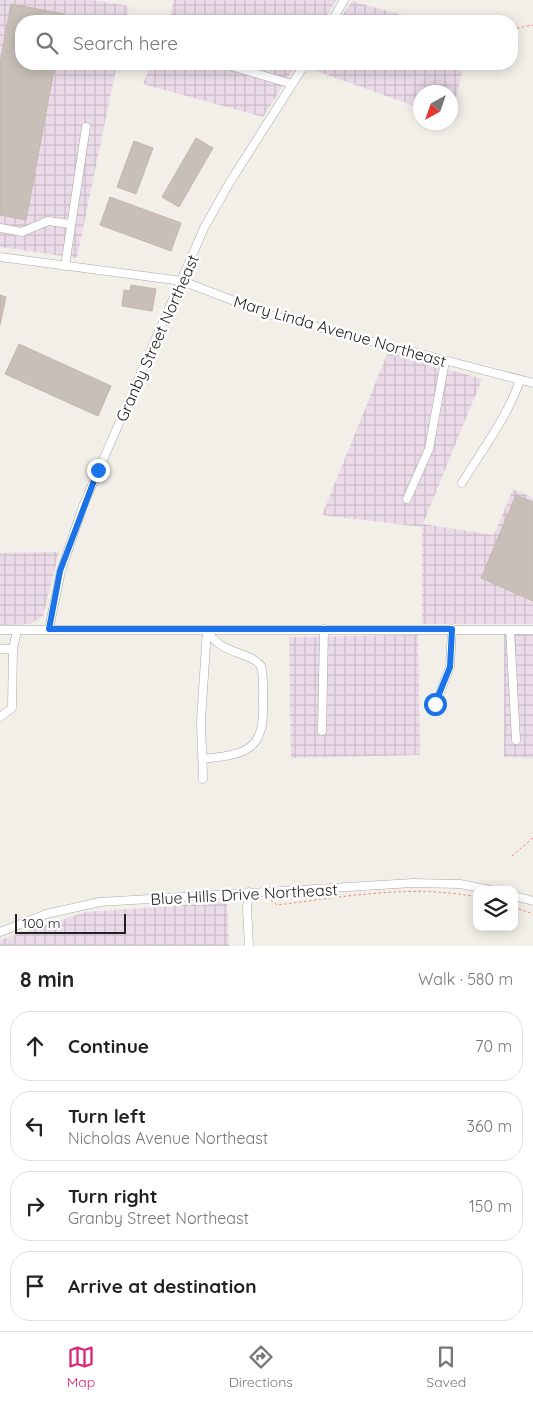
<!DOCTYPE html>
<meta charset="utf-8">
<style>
:root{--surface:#fff;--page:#f2f2f2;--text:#222;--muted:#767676;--line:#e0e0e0;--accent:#db2777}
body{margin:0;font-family:Quicksand,sans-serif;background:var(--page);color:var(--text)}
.controls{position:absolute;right:15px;bottom:15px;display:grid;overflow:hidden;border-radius:10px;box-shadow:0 2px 12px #0003}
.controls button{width:45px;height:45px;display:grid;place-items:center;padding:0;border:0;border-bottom:1px solid var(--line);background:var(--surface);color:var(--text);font:25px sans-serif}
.compass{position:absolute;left:413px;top:85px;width:45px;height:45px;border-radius:50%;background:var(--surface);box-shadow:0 2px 12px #0003;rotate:220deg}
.scale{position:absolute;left:15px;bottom:12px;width:111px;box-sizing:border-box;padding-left:5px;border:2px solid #222;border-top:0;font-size:14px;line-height:18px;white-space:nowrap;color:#222;-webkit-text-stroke:4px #fff;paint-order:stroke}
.stop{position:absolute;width:15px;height:15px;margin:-11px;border:4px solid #1a73e8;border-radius:50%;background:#fff}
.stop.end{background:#1a73e8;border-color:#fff;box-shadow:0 1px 5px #0008}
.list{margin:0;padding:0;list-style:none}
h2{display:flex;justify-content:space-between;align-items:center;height:65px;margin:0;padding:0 20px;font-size:21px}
h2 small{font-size:16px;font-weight:400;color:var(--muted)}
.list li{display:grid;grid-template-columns:32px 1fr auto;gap:15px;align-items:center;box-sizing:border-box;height:70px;margin:0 10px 10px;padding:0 10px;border:1px solid var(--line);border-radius:20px}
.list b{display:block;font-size:19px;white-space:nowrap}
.list p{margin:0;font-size:16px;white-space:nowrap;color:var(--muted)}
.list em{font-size:16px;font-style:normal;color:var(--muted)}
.icon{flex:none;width:28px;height:28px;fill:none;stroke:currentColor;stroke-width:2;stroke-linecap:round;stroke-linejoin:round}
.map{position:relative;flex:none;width:533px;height:946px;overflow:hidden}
.search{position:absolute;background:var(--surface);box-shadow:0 2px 12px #0003;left:15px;right:15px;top:15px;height:55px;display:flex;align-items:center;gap:12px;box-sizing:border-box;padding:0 18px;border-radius:20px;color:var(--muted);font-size:19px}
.sheet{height:385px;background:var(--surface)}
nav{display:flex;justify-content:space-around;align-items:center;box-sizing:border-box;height:70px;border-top:1px solid var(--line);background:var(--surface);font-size:14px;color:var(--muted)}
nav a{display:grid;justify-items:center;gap:2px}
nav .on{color:var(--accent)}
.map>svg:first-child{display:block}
.industrial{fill:url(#industrial-grid)}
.building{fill:#c7bfb8;stroke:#c4b6ab}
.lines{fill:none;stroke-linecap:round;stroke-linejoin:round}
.minor-casing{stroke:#a9a9a9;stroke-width:9}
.path{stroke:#fa8072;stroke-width:1;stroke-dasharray:2.5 2.5;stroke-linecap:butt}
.minor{stroke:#fff;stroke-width:8}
.route{stroke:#1a73e8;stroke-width:6}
.labels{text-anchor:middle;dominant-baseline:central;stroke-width:5;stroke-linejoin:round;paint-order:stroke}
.street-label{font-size:16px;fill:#222;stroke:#fff}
</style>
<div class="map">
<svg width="533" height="946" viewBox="0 0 533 946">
<defs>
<pattern id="industrial-grid" width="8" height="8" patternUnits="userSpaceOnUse" patternTransform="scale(1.25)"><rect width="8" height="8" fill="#ebdbe8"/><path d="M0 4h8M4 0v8" fill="none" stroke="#c9bcc7"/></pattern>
</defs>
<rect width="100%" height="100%" fill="#f2efe9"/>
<path class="industrial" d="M0,0H91L129,6L126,21H21V64H117L77,258L0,247Z
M174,0H336L324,21H169Z
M352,1L423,21H339Z
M151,64H297L263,117L143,84Z
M314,64H464L451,119L450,92H420V108L311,69Z
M388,352L482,379L423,524L494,535L513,489L533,498V624H422V527L322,515Z
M59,552L43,616L30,624L0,625V553Z
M504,634L533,635V758L504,757Z
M418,635L420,755L291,758L289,637Z
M227,902L229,946H0V940L86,912Z"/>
<path class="building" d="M11,4L64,14L63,21H21V64H55L26,220L0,215V63Z
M196,138L213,148L179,207L162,197Z
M134,141L153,148L136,194L117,187Z
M110,197L181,223L171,251L100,225Z
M131,285L156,289L152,311L122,306L124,290L130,291Z
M0,295L6,297L0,325Z
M19,344L111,386L98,416L5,374Z
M516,495L533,502V601L481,578Z"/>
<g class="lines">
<g class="minor-casing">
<path id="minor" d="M332,21L344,0
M224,64L292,84
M0,228L22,232L48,221L70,224
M0,257L182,281L271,315L533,383
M65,266L86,127
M462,483C482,450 508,416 520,380
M407,499L429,449L445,361
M49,629L61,571L83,506L204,228L230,182L305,64
M0,630H533
M510,630L516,740
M0,649H13L17,630
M433,711L450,667L452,629
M0,717L12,708L13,649
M322,731L324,629
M203,759C247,754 265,751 263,701C263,690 264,677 261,666C250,651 220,655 207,630
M203,779L201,721L207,630
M514,896L533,901
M0,932L46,914L100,902L413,883L460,884L491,890
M249,946L247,908L249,892"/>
</g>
<path class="path" d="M512,29L533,25
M512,856L533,838
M271,900L277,905C342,897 411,884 477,897
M514,907L533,914"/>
<use href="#minor" class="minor"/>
</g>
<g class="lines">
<path class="route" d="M98,470L60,571L49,629H452L450,667L435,704"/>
</g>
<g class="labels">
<g class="street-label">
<text transform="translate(340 331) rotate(16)">Mary Linda Avenue Northeast</text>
<text transform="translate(157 338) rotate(-66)">Granby Street Northeast</text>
<text transform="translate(244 894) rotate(-3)">Blue Hills Drive Northeast</text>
</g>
</g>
</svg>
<div class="controls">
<button><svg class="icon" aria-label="layers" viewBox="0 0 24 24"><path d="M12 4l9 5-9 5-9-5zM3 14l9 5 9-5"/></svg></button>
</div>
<svg class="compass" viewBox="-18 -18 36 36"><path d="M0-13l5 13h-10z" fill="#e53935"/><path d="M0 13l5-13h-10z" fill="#767676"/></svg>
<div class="scale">100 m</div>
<div class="stop" style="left:435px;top:704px"></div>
<div class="stop end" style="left:98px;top:470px"></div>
<div class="search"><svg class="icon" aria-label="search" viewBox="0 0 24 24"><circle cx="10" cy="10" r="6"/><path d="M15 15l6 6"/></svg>Search here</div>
</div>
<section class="sheet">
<h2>8 min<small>Walk · 580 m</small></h2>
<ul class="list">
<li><svg class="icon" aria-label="ahead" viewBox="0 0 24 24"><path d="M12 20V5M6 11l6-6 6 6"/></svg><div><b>Continue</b></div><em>70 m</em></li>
<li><svg class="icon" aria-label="left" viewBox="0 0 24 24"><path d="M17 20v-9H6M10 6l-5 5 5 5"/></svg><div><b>Turn left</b><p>Nicholas Avenue Northeast</p></div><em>360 m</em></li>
<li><svg class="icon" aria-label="right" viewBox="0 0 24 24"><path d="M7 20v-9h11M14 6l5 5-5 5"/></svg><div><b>Turn right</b><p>Granby Street Northeast</p></div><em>150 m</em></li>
<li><svg class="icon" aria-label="arrive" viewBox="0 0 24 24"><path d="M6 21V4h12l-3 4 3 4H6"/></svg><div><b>Arrive at destination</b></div></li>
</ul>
</section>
<nav>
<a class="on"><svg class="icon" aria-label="map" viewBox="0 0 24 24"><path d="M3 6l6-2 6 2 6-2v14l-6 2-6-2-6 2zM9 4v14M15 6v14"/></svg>Map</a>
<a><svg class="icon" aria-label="directions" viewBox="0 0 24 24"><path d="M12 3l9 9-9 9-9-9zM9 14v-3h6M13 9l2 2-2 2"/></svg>Directions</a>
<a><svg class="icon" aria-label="saved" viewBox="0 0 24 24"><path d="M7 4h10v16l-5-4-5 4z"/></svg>Saved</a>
</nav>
